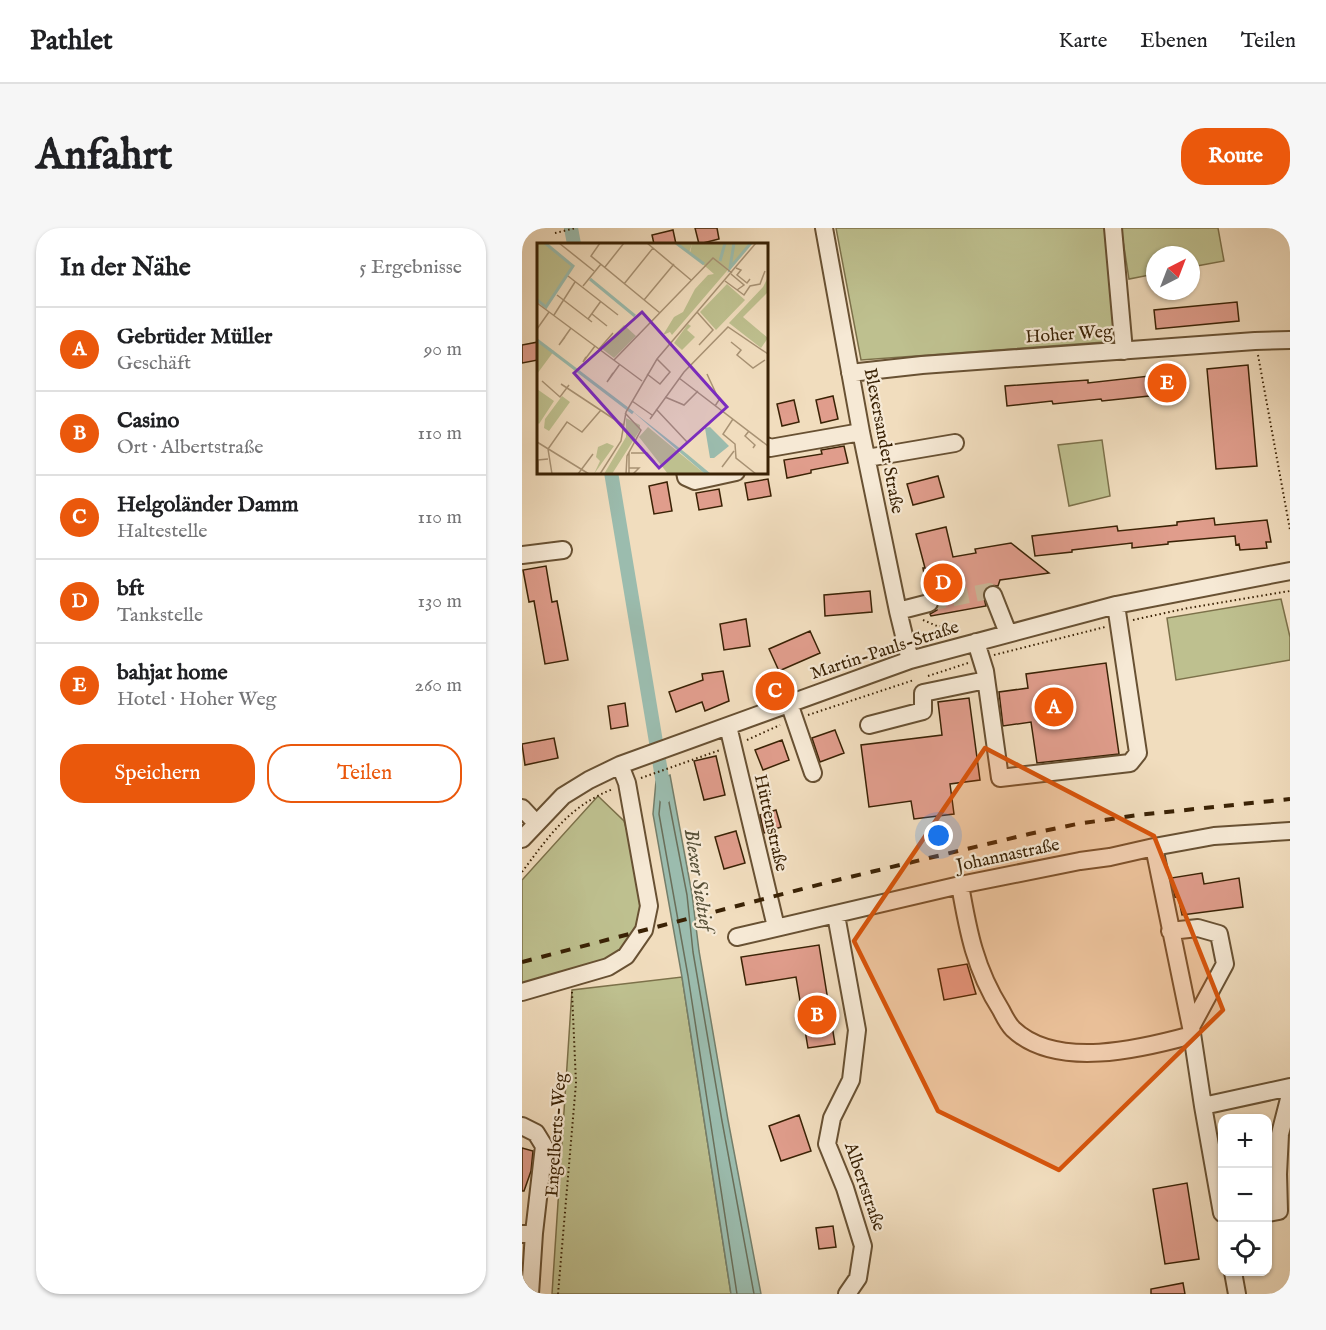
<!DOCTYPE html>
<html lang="de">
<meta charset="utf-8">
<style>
:root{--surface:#fff;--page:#f6f6f6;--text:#202124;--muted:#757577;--line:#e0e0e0;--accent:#ea580c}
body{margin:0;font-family:"IM FELL English",serif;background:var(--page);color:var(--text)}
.controls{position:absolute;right:18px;bottom:18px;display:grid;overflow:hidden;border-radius:12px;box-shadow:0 2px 4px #0004}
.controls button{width:54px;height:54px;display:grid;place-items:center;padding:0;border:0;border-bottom:2px solid var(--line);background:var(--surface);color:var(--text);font:30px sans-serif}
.compass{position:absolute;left:624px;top:18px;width:54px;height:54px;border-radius:50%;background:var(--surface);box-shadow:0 2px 4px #0004;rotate:42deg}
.you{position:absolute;left:417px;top:608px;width:21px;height:21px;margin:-15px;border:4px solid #fff;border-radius:50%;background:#1a73e8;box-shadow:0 0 0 9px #1a73e833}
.badge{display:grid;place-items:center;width:39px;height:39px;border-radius:50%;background:var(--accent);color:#fff;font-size:20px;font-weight:700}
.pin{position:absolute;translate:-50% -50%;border:3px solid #fff;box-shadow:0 2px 6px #0006}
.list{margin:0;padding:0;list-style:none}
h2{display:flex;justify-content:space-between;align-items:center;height:78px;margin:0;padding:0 24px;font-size:26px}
h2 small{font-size:20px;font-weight:400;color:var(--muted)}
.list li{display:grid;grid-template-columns:39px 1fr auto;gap:18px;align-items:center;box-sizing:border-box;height:84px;padding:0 24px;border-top:2px solid var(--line)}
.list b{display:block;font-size:22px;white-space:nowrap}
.list p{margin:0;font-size:20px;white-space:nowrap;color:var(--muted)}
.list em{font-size:20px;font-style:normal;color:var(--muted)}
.actions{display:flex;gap:12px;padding:18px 24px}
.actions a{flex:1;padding:14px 0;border:2px solid var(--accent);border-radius:24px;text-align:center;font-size:21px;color:var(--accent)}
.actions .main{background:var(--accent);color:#fff}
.icon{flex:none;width:33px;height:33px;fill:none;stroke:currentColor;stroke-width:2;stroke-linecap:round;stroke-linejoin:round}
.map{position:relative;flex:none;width:768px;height:1066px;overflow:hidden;border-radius:24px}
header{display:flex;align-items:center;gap:36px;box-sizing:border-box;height:84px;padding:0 30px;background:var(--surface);border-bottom:2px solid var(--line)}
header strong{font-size:28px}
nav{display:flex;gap:33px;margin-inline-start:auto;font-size:21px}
.intro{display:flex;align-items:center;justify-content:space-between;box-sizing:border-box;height:144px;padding:0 36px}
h1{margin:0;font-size:42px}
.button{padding:15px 27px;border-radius:24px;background:var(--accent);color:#fff;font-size:21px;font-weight:700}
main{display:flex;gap:36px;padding:0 36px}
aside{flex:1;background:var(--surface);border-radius:24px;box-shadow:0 2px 4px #0004}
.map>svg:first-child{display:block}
.green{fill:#bec08f;stroke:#7c714a;stroke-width:1.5}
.water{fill:#9bbcae;stroke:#747e6a;stroke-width:1.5}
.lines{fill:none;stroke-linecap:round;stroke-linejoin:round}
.shore{stroke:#6a6f5a;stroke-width:1.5}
.canal{stroke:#9bbcae;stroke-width:14}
.building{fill:#e09d8c;stroke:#3a2205;stroke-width:1.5}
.minor-tunnel{stroke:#ccb899;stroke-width:16;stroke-dasharray:16 8;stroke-linecap:butt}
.minor-casing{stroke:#685133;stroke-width:20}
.path{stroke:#3a2205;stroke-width:2;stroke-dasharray:1.5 3;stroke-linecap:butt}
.minor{stroke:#f6e9d5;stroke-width:16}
.rail{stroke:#3a2205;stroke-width:4;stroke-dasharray:10 10;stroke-linecap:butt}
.marked{fill:#d7540b;fill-opacity:0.2;stroke:#d7540b;stroke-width:4.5;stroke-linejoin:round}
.labels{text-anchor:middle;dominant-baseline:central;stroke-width:4.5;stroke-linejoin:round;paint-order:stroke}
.street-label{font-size:18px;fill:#3a2205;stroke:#f6e9d5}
.water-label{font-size:20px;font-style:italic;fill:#575038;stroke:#f6e9d5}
.inset-river{fill:none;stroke:#9bbcae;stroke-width:3}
.inset-road{fill:none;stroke:#a89274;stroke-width:1.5}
.view{fill:#7b2cbf;fill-opacity:0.15;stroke:#7b2cbf;stroke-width:3}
.inset-edge{fill:none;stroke:#3a2205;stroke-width:3}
</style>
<header>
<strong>Pathlet</strong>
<nav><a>Karte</a><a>Ebenen</a><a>Teilen</a></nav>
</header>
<div class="intro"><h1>Anfahrt</h1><a class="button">Route</a></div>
<main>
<aside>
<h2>In der Nähe<small>5 Ergebnisse</small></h2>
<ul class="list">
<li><span class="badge">A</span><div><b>Gebrüder Müller</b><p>Geschäft</p></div><em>90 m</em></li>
<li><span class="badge">B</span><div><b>Casino</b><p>Ort · Albertstraße</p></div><em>110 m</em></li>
<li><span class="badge">C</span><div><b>Helgoländer Damm</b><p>Haltestelle</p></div><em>110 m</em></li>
<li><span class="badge">D</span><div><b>bft</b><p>Tankstelle</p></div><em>130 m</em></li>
<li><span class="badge">E</span><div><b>bahjat home</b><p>Hotel · Hoher Weg</p></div><em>260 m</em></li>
</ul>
<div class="actions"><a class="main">Speichern</a><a>Teilen</a></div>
</aside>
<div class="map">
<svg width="768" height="1066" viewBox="0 0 768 1066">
<rect width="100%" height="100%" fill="#f1ddbe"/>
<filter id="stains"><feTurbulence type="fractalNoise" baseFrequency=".00333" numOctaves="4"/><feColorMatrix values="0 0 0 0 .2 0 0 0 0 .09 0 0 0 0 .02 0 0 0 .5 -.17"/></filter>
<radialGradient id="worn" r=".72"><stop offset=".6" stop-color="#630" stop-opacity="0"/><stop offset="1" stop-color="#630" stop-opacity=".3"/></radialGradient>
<path class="green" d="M314,0H586L596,113L339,132Z
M599,0H696L702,33L669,39V27H633V46L607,51Z
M580,212L588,268L547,278L536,217Z
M759,371L768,409V432L654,452L645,390Z
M76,568L102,593L118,646L123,689L96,727L0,757V652Z
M160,749L209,1066H30L50,762Z"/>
<path class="water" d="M148,547L170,666L177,723L206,892L239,1066H209L160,749L131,586L134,553Z"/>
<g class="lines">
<path class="shore" d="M215,1066L166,748L137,586L139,564L142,562L145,564L165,667L171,724L200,893L232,1066"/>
<path class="canal" d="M49,0L52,16
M89,244L143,568"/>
</g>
<path class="building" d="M173,0H195L197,11L177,16Z
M151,2L154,16H132L130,7Z
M715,74L717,93L634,101L632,82Z
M16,114V132L0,135V117Z
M726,137L735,238L694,241L685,141Z
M663,144L665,164L580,173L579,171L531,176L530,173L485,178L483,158L566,152V155Z
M311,168L316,191L299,195L294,172Z
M272,172L277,194L260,198L255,176Z
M322,218L326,235L289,242V245L265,250L262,232L300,226L299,222Z
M416,248L422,269L391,277L385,256Z
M246,251L249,268L226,272L223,255Z
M145,254L150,283L132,286L127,258Z
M197,261L200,278L177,282L174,265Z
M692,290L693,297L745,292L749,314H744L745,320L718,322L717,316L714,317L713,308L646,314V316L610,320V315L550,322V324L513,328L510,308L595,298L596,303L655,297V294Z
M424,299L431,329L454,325L453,321L489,315L527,345L478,352L476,358L468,357L462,361L461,366L464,378L409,388L408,386L415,382L417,373L414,367L405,365L401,340H403L394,306Z
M24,338L30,374L35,373L46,432L23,436L12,373L7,374L1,342Z
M348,363L350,384L303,388L302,367Z
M224,391L228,418L202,422L198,396Z
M288,403L298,425L257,443L247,421Z
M584,435L597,526L515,535L509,494L481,498L477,464L506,460L504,446Z
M201,443L207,473L183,483L180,474L154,484L147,464L181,452L180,446Z
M447,470L458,552L428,556L432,586L392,591L389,573L347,579L339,517L420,507L416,474Z
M103,475L106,498L89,501L86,478Z
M313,502L322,525L298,534L290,510Z
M32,510L36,530L3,537L0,516Z
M260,512L267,532L241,542L233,522Z
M194,528L203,567L182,572L172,533Z
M254,582L259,599L242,605L238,587Z
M214,603L223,635L202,641L193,609Z
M680,645L682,656L717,650L721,679L660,687L656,668L653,669L649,650Z
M297,717L313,816L286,820L274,749L224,757L219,729Z
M445,736L454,766L422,772L416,741Z
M277,887L289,923L259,933L247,898Z
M0,920L11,923L9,943L2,963H0Z
M665,955L677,1031L643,1036L631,961Z
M311,998L314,1019L297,1021L294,1000Z
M661,1055L663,1066H629V1061Z"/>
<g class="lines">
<path class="minor-tunnel" d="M407,375L467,363L471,367"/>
<g class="minor-casing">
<path id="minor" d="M302,0L339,204L376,383L388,432
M591,0L602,123
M328,145L400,137L733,113L768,112
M244,218L248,220L339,204
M345,230L433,215
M163,244L164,249L173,253L214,244
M0,327L41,322
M471,367L486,405
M376,383L407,375
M454,414L463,443L478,550L608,535L616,525L594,377
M267,475L291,545
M347,497L401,483V465L464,452
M206,498L254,699
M0,580L14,595
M0,611L41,568L67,552L98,537L388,432L594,377L768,343
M632,619L669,799L681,878L700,985
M438,657C446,703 453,741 479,782C482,788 486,796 491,801C534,842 619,821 670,807
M314,687L335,802L329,852L310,890L305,916L323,960L341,1018L336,1050L325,1066
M648,703L676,700L697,706L703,736L669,799
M215,709L438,657L558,633L588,629L632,619L692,608L768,603
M0,764L86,739L104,728L122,702L127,678L105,555L98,537
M681,878L768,859
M0,898L14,905L22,918L12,1005
M746,985L757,983L756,946L758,906L768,867
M1,1006L12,1005L8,1066
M711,1044L715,1066"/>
</g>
<path class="path" d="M33,5L54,0
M736,127L768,302
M401,392L415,398H428L430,406
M611,392L666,380L768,363
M472,427L583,399
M406,448L446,435
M286,487L392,452
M225,512L258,497
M119,550L198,522
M0,644C27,608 47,578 91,561
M36,1066L54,855L50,764"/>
<use href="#minor" class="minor"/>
<path class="rail" d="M0,734L307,654L507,606L555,596L616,587L768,571"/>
</g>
<path class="marked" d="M463,520L632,608L701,782L537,942L416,883L332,713Z"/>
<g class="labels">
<g class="street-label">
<text transform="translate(547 107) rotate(-4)">Hoher Weg</text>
<text transform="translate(361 213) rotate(79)">Blexersander Straße</text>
<text transform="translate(363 423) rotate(-18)">Martin-Pauls-Straße</text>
<text transform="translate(248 595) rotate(77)">Hüttenstraße</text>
<text transform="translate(486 628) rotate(-12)">Johannastraße</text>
<text transform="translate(35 907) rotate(-86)">Engelberts-Weg</text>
<text transform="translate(342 959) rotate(71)">Albertstraße</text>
</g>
<g class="water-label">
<text transform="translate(176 652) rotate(81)">Blexer Sieltief</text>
</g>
</g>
<g transform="translate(15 15)">
<rect width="231" height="231" fill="#f1ddbe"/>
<path d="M0,0H7L35,23L10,63L0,56ZM140,0L213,1L135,92L133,89L126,92L137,74L146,69L158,46L171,32L177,31L153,10L155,1L152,10ZM231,34V49L206,74L231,95L224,105L192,80L226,44ZM190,41L208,57L179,87L163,69ZM151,81L154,83L150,87L158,94L145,107L137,100ZM87,82L99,93L77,115L64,105ZM0,99L17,108L0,131ZM0,146L17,158L2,181L0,179ZM25,153L33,159L12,188L7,185L8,176ZM89,175L103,182V187L75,231H67L89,194ZM111,184L168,231H131L102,194ZM70,200L77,203L57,231L63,218L59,214L61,204Z" fill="#bec08f"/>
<path d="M94,167L150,211L174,231H168ZM173,184L192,203L177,215H173L168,185Z" fill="#9bbcae"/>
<path class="inset-river" d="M139,0L167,21M197,0L193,25L214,0M183,18L188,0M53,36L98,73M0,57L9,64L36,23L8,0M0,97L96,170"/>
<path class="inset-road" d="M22,0L57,28M63,0L54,13L123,70M110,0L154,37M68,24L87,0M199,25L204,27L200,32L210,40L213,36M194,31L207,42L200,47M31,33L81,72M188,38L207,52L213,43L223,41L228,28M87,41L116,5M46,43L64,21M20,52L55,79M107,57L137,21M0,60L105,138M160,69L176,87L162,102M55,71L70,83M17,72L38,39M51,76L64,58M0,86L12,69M28,94L22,102L34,85M194,99L204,107L200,112L216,125L228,117M62,106L76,90M49,114L46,119L58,103M77,117L176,15L195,30M76,130L70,139L83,121M110,131L123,141L133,129L120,116M170,131L182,157L178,163M142,135L231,203M5,138L23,154L32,142M24,141L86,182M128,154L147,162L161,148M95,158L115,172M119,166L151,200M88,170L104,187L90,213L89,231M113,176L147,129L191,84L231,111M196,176L186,191L198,201L199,215L219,231M212,188L208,193L218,202L216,205M0,199L52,231M94,210H110L118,219M185,224L197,208M92,225H102L96,231M1,231V217L11,216M15,231L11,206L30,179L45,189L64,167M41,231L56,211M63,231L84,198L89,169L120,116L219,0M92,231V209"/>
<path class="view" d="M105,69L190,164L122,225L37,130Z"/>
<rect width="231" height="231" class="inset-edge"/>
</g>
<rect width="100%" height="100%" filter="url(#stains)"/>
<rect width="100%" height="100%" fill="url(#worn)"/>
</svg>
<div class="controls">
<button>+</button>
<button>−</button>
<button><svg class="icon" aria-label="locate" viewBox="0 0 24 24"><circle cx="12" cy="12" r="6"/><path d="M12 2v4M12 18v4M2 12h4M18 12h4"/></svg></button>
</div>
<svg class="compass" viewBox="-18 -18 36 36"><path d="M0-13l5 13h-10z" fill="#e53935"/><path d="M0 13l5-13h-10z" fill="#757577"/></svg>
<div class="you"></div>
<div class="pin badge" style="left:532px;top:479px">A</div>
<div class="pin badge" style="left:295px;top:787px">B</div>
<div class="pin badge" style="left:253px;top:463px">C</div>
<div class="pin badge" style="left:421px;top:355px">D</div>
<div class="pin badge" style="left:645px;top:155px">E</div>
</div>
</main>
